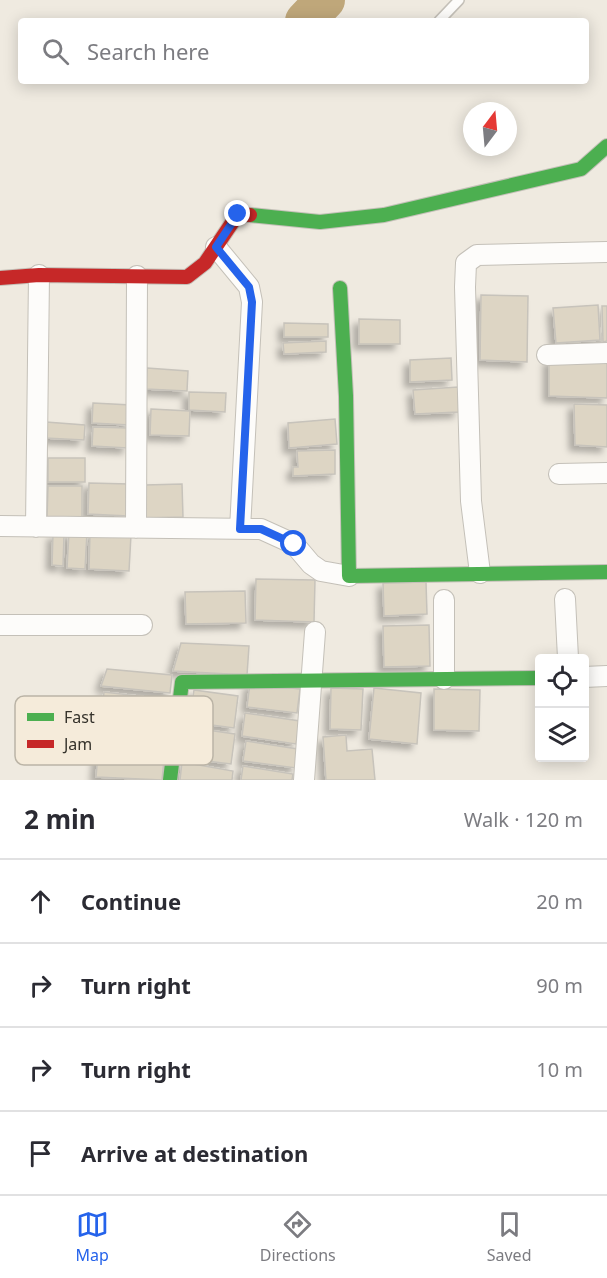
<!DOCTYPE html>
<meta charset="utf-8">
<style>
:root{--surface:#fff;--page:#f7f7f7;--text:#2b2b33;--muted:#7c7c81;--line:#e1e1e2;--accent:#2563eb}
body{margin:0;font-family:"Noto Sans",sans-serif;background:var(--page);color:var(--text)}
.controls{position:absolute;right:18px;bottom:18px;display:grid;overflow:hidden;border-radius:6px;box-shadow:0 3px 15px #0003}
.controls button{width:54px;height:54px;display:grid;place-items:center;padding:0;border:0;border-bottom:2px solid var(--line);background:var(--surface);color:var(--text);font:30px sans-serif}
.compass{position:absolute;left:463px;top:102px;width:54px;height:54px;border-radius:50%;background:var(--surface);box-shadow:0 3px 15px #0003;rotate:16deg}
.stop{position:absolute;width:18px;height:18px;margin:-14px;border:4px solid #2563eb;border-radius:50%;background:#fff}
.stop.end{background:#2563eb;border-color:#fff;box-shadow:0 2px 6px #0008}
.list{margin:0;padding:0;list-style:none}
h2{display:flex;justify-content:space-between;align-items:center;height:78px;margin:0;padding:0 24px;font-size:26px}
h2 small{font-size:20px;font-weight:400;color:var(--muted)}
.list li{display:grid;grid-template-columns:39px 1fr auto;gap:18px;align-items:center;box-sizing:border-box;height:84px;padding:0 24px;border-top:2px solid var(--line)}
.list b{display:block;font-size:22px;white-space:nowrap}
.list em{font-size:20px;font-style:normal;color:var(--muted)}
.icon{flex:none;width:33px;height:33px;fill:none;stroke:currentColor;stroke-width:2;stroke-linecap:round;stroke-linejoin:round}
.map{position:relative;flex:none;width:607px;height:780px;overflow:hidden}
.search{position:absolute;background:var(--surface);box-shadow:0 3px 15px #0003;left:18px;right:18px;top:18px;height:66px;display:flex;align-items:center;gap:15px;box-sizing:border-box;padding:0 21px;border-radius:6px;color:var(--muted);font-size:22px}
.sheet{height:414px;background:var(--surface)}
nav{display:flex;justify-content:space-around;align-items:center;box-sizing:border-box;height:84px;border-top:2px solid var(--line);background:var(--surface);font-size:16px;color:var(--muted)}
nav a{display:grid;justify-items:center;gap:3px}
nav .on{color:var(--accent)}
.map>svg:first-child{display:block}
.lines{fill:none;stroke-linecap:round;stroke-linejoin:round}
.river{stroke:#bfa77a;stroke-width:40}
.building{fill:#ddd5c4;stroke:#c7c3bb;stroke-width:1.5;filter:url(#shadow)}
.lane-casing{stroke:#c4c0b8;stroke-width:12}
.street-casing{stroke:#c4c0b8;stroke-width:22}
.fast-casing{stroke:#c4c0b8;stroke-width:16}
.jam-casing{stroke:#c4c0b8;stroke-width:16}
.lane{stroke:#fdfcfa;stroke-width:9}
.street{stroke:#fdfcfa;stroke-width:20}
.fast{stroke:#4caf50;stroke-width:14}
.jam{stroke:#c62828;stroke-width:14}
.route{stroke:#2563eb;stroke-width:8}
.key{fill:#f5ebda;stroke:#bbb4a6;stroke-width:1.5}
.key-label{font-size:16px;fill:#35322b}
</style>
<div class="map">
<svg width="607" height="780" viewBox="0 0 607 780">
<defs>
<filter id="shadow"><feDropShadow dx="-5.5" dy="5.5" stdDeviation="3" flood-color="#0004"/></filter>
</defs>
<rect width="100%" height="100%" fill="#efeae0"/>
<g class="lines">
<path class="river" d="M305,21L325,0"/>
</g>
<path class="building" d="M481,295L528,296L527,362L480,360Z
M598,305L600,340L556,343L553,308Z
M602,306H607V341L603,342Z
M359,319L400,320V344H359Z
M284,323L328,324V337H284Z
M326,341V352L284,354L283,343Z
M607,357V398L549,396V359Z
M451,358L452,380L410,382V360Z
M147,368L188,371L187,391L146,389Z
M458,387L459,412L415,414L413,390Z
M189,392L226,393L225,412L189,410Z
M93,403L131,405L130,425L92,423Z
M574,404L607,405V447L575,445Z
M151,409L190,411L189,436L150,435Z
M335,419L337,444L289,448L288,423Z
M46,422L85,425L84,440L45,438Z
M93,427L128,428V448L92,446Z
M335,450V474L293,476V467H298L297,451Z
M48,458H85V482H48Z
M89,483L129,484L128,516L88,514Z
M182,484L183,517L146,518L145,485Z
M48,486H82V518L47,517Z
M69,532L87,533L85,569L67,568Z
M90,533L131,535L129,571L89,569Z
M53,534L64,535L63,566L52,565Z
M256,579L315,580L314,622L255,620Z
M426,582L427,614L384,616L383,583Z
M245,591L246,623L186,624L185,592Z
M429,625L430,666L384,667L383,626Z
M181,643L249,646L247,675L173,671Z
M107,669L172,675L170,693L101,686Z
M250,683L300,689L297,713L247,707Z
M331,688L363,689L361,730L330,729Z
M374,688L421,693L417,744L369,739Z
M434,689L480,690L479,731L434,730Z
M194,690L238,696L234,728L189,722Z
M104,692L163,699L161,716L102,709Z
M245,713L300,721L296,744L242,736Z
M186,727L235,734L231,764L182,758Z
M346,735L347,751L372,749L375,780H326L323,737Z
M246,741L298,749L296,768L243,761Z
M98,754L164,759L162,780L96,777Z
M182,762L233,771L232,780H180Z
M243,766L293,774L292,780H241Z"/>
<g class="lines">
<g class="lane-casing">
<path id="lane" d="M439,21L459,0"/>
</g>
<g class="street-casing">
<path id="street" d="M216,247L249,287L252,302L240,529
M547,355L607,353
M559,474L607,473
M0,526L261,529L294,544L311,564L321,571L349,576
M36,527L39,275
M136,528L137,276
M480,573L471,501L465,287L466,263L477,255L607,252
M565,599L568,658
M444,600V679
M0,625H142
M584,677L607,676
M304,780L315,632"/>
</g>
<g class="fast-casing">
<path id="fast" d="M250,215L320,222L384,215L581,169L607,146
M340,288L346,396L349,576L607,572
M170,780L182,682L540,678"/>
</g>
<g class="jam-casing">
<path id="jam" d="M0,278L39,275L187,277L205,263L238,214L250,215"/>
</g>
<use href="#lane" class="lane"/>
<use href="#street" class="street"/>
<use href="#fast" class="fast"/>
<use href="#jam" class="jam"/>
</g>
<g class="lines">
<path class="route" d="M238,214L216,247L249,287L252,302L240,529H261L294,544"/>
</g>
<rect x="15" y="696" width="198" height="69" rx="9" class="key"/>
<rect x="27" y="713" width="27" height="8" fill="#4caf50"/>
<rect x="27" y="740" width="27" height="8" fill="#c62828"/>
<g class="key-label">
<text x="64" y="723">Fast</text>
<text x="64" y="750">Jam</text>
</g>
</svg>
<div class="controls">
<button><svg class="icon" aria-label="locate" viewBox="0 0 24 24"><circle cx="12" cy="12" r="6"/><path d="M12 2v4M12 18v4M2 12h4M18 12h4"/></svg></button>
<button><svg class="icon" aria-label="layers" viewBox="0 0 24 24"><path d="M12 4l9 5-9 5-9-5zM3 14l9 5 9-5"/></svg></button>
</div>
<svg class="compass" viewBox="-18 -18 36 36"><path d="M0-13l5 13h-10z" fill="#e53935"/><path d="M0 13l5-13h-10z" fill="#7c7c81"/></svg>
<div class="stop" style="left:294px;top:544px"></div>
<div class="stop end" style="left:238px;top:214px"></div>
<div class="search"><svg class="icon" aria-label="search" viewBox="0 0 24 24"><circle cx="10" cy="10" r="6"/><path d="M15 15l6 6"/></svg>Search here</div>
</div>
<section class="sheet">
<h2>2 min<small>Walk · 120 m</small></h2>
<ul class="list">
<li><svg class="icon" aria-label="ahead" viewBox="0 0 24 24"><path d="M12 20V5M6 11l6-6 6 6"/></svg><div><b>Continue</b></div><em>20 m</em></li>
<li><svg class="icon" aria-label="right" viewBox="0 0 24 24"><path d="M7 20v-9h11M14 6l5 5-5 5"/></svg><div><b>Turn right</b></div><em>90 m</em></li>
<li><svg class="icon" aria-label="right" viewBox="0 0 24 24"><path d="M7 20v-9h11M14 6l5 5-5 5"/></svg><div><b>Turn right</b></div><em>10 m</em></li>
<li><svg class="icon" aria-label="arrive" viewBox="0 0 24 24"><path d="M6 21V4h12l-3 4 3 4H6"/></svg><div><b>Arrive at destination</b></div></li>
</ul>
</section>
<nav>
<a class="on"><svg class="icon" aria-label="map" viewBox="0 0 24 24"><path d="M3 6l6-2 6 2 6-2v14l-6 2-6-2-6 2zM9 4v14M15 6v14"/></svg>Map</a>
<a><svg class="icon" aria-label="directions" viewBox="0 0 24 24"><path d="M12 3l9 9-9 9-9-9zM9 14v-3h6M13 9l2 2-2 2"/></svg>Directions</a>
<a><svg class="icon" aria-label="saved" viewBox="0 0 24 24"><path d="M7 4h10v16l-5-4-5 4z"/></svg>Saved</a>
</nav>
